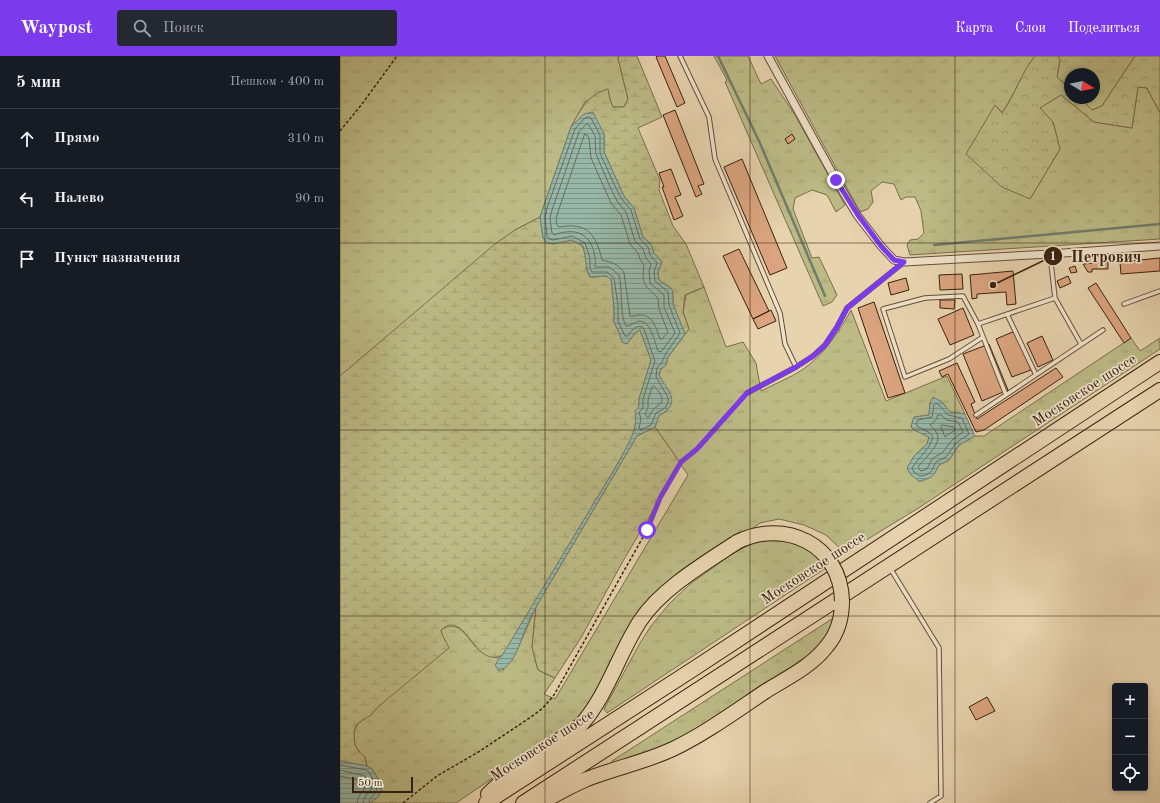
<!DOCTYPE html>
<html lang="ru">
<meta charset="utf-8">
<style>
:root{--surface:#171b24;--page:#242831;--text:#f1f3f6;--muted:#9ea1a6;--line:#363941;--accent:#7c3aed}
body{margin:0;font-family:"Old Standard TT",serif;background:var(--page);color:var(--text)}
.controls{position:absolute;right:12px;bottom:12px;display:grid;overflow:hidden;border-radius:4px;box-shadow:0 2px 6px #0003}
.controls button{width:36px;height:36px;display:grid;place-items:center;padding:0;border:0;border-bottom:1px solid var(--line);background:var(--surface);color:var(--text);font:20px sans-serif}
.compass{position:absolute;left:724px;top:12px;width:36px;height:36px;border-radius:50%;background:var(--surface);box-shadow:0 2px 6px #0003;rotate:100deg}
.scale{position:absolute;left:12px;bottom:10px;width:61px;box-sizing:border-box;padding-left:4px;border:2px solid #382110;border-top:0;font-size:11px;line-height:14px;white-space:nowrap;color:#382110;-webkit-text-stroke:3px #efe2ca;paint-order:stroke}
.stop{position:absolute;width:12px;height:12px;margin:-9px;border:3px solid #7c3aed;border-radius:50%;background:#fff}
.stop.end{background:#7c3aed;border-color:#fff;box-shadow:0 1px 4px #0008}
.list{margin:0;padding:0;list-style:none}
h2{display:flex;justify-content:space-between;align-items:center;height:52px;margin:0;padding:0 16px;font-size:17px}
h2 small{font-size:13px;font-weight:400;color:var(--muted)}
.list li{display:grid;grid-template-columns:26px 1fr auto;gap:12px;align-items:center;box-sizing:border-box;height:60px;padding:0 16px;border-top:1px solid var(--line)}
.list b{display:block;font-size:15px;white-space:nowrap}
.list em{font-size:13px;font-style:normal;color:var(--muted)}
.icon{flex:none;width:22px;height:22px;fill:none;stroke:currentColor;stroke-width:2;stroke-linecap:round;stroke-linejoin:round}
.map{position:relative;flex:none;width:820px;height:747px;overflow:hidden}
header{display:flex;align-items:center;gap:24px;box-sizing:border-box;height:56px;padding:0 20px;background:var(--accent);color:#fff}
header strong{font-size:19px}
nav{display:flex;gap:22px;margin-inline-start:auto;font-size:14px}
.search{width:280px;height:36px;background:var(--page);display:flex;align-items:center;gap:10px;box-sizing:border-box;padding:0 14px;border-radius:4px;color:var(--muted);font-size:15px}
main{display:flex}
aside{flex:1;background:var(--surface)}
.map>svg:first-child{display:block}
.grass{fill:url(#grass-tufts);stroke:#7a6e4b}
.forest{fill:url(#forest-crowns);stroke:#7a6e4b}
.wetland{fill:url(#wetland-marsh);stroke:#7a6e4b}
.water{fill:url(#water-rules);stroke:#717c6c}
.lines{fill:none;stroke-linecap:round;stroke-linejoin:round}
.shore{stroke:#686c5c;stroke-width:1}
.stream{stroke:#717c6c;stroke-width:2.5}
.building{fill:#dba47e;stroke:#382110}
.lane-casing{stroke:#644e38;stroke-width:5.5}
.street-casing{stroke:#644e38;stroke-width:9}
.highway-casing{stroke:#382110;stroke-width:16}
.path{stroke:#382110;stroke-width:1.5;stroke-dasharray:3 2;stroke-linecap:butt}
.lane{stroke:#efe2ca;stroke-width:3.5}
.street{stroke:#efe2ca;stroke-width:7}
.highway{stroke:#e7d3ae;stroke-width:14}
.highway-bridge-casing{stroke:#382110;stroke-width:16;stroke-linecap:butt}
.highway-bridge{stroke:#e7d3ae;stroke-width:14}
.route{stroke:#7c3aed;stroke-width:5}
.grid{fill:none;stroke:#382110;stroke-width:1;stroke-opacity:0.55}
.labels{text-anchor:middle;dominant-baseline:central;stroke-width:3.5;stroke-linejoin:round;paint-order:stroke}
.street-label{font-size:15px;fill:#382110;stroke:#efe2ca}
.leader{fill:none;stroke:#382110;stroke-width:1.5}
.callout-dot{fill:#382110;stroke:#efe2ca;stroke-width:1.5}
.mark-label{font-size:12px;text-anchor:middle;font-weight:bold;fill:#fff}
.callout-label{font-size:16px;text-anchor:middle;font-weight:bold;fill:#382110;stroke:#efe2ca;stroke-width:3.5;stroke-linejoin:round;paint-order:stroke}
</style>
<header>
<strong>Waypost</strong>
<div class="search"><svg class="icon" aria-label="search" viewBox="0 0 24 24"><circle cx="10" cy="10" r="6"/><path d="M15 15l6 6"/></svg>Поиск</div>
<nav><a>Карта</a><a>Слои</a><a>Поделиться</a></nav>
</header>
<main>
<aside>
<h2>5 мин<small>Пешком · 400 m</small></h2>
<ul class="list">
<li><svg class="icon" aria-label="ahead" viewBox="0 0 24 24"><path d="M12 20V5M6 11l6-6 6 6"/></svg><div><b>Прямо</b></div><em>310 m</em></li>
<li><svg class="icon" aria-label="left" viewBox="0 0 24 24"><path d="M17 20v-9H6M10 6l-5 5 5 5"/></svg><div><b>Налево</b></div><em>90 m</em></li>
<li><svg class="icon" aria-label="arrive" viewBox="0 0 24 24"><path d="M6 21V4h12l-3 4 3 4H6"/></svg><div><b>Пункт назначения</b></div></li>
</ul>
</aside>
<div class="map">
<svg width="820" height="747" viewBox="0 0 820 747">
<defs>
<pattern id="grass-tufts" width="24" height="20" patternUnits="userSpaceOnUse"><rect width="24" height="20" fill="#bcbb86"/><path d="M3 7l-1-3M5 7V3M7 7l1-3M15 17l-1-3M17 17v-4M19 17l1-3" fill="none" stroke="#a2a073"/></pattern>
<pattern id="forest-crowns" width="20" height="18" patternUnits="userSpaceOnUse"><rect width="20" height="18" fill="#bcbb86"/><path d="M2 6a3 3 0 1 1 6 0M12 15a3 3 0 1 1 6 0" fill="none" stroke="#a2a073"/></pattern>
<pattern id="wetland-marsh" width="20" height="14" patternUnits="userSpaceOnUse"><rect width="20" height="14" fill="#bcbb86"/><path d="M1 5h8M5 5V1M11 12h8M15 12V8" fill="none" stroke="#a2a073"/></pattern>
<pattern id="water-rules" width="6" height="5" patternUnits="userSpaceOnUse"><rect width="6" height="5" fill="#97b8a9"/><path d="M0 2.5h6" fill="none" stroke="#7c9588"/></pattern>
</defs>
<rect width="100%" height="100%" fill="#e7d3ae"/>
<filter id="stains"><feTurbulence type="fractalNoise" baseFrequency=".005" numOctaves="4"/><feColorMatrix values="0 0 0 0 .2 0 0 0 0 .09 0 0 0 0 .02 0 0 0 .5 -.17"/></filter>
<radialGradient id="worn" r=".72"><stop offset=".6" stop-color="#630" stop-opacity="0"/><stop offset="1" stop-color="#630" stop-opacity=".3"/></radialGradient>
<path class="grass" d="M0,0H279L278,2L288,43L284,51H273L270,44L268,34L245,46L231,71L200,161L175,174L0,320Z
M374,0H408L421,28L431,23L455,59L505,149L496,156L487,139L472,134L455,142L453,153L472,202L479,201L497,239L492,246L483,250L385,26L387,24Z
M435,0H695C682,17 675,38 662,57L655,49L690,143L720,93L713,66L699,52L721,39L754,66L792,72L798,31L807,32L820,57V183L570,199L567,189L570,184L578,183L584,177L581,155L575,141H566L561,144L554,128L542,126L531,135L533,146L528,153L520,156Z
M718,0H795L762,50L752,54L740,42H754V18H730V33L717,21L720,4Z
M364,231L386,291L403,286L416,307L421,335C434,328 450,322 462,314C484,299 499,276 511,254L546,345L607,320L625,358L610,356L602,346L590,347L589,359L574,361L571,371L574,374L589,380L587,388L574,400L596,414L599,409L609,404L619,389L635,380H644L791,282L800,295L820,282V293L577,453L505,497L486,479L464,469L439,463L420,467L322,534L252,648L225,673L116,747H30L39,740L42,729L32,713L27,710C25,698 23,703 18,694C8,679 16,666 30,659L106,586L102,581L101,574C123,560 128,590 145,598C148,600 153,600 157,602L163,599L158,604L163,614C180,594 185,574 196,551L192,591L198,614L215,622L204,638L215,643L348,419L315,371L319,359L327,355L323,326L319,320L321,313L326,309L328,301L349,273L343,256L346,239Z
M444,483L462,489L489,510L267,657L264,653L300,587L311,570L329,548L350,528L395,496L417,485Z
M498,559L493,572L478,591L458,609L357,673L314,696L274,709L272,705Z"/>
<path class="forest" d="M695,0H718L720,4L717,21L730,33V42H740L752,54L762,50L795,0H820V57L807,32L798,31L792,72L754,66L721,39L700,52L713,66L720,93L690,143L662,131L626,98L655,49L662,57C675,39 681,17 695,0Z"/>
<path class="wetland" d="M279,0H297L322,61L298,72L320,124L319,134L333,170L346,188L364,231L345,239L343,256L349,273L345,278L333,248V239L332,233L319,224L318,216L322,206L314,197L311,188L303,181L294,152L284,140L278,127L264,96V78L244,58L231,71C241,53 247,39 268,33L270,44L273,51H284L288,43L278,2Z
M200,161L203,182L213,188C229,183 244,181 246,203C247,212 245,212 250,221L266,220L271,223L274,251V266L280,279L282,286L287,288L295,277L300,274L311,304L299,343V350L293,380L281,402L163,599C137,612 130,567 109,569C106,570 104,572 101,574C102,581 106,585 109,592L39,650L31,659L17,668L14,675L15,689L19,696L25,701L27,710L0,705V320L155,188L175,174Z
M315,371L341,408L283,505L242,580L215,622L198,614L192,591L196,551L297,380Z"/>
<path class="water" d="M253,56L264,78V96L284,140L294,152L303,181L311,188L314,197L322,206L318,216L319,224L332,233L333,239V248L345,278L328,301L326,309L321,313L319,319C329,337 342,346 319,360L315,371L297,380L196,551C193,558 188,566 185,574C180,587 174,610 159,615L155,609L158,604L163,598L281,402C288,387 299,372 295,355L299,350V343L311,304L300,274L295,277L287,288L282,286L280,279L274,266V251L271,223L266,220L250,221C245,211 246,201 243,190L232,184L213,188L207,187L203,182L200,161L231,71L244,58Z
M593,341L602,346L610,356L625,358L635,380L619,389L609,404L599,409C593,421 593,422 579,425L571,419L567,412L574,400L587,388L589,381L574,374L571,370L574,361L589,359L590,347Z
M0,705L27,710L32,713L42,729L41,735L39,740L30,747H0Z"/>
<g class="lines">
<path class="shore" d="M249,61L251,62L260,79V97L274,128L281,142L291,154L300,183L308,191L310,199L317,207L314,216L315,225L328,236L329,249L340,277L325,299L322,306L317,312L316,321L328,341V347L325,352L316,357L311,369L301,374L299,372L301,363L299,356L303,352V343L315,305L304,273L302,271C295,269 291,275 288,280H285L278,265V250L274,222L267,216H252L250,212V202L245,187L232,180L213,184L209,183L207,180L205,162L207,152L235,73L245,62Z
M247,68L249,69L255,80L256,98L270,131L277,145L286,156L295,185L303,193L306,202L311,208L309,215L310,227L324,239V251L335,277L321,296L318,295C314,285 312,266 299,265L288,270H286C279,257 283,234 279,219L269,211H255C255,208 256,205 255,202C252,177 235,171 214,179L212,177L210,162L212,154L239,76Z
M245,78L247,79L249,82L251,102L271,147L281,159L290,188L298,197L300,203L304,209C301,228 305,230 318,242L319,253L328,276L322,283H320C316,272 313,258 299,259C295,259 293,261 290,260L284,217C279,208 271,206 262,204C256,178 247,166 219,171L217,169L216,163L218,156Z
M314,330C333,351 314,345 309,361H307L305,358L308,352V344L312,331Z
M596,347L599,349L608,359L622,362L629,378L616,387L606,401L596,406C591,416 592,418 580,420L574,416L572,412C579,401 590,393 593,381L590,377L577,370L576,368L578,364L592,361L594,349Z
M598,359H601L607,364L618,366L623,376L613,383L603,396L592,403L587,413L581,415L579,413L578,411C584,402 604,388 596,376C595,373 592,371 590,369L596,364Z
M602,369L614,371L615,374L605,381L601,371Z
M0,709L26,714L29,716L37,731C37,739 29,740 29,747
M0,714L25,720L32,732L25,741L23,747
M0,720L21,725L25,732L19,740L17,747"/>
<path class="stream" d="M378,0L419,85L485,240
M594,189L820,168"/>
</g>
<path class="building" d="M317,0H325L345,47L337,51L316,1Z
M335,54L364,128L358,130L362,138L356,141L323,59Z
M452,78L455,83L448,88L445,83Z
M402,103L447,212L430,219L384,111Z
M331,113L341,139L335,141L343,160L334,164L322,131H324L319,117Z
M399,193L429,255L413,263L383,200Z
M820,202V215L781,218L780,206Z
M768,206V213H752V216H748L743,208Z
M735,210L737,216L731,217L729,212Z
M673,215L676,248L667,249L666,236L637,238V242L632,243L630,219Z
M622,218L623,233L600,234L599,219Z
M728,220L731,227L720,232L717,225Z
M566,222L569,234L551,239L548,227Z
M756,227L791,282L784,287L748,232Z
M600,244H615L614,253L600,252Z
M534,246L565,337L548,342L518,252Z
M623,252L634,279L610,289L598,263Z
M431,254L436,265L418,273L413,263Z
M675,275L691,314L672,321L656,283Z
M702,280L713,304L698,311L687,287Z
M649,288L668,334L642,345L623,298Z
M617,307L635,346L631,348L637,363L716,312L723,321L644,374L636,376L608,318L602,321L599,315Z
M647,641L655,655L636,664L629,651Z"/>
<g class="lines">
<g class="lane-casing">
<path id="lane" d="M340,0L369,61L375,103L440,257L445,288L456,311
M710,198L715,242L741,288
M784,248L820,235
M667,258L696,319
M638,268L715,242
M643,281L609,303L565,321L543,253L585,242L623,240L638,268L666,339
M407,337L456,311L473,300L485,289L497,271L507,252L564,206
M636,359L763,274
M550,512L599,592L601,740L590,747"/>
</g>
<g class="street-casing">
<path id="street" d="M428,0L496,124L517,159L541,190L554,204L564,206L710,198L820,190"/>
</g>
<g class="highway-casing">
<path id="highway" d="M148,738L165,722L241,669C268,638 278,599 300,565C321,533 365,507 397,486
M146,747L355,612L820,306
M183,747L820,334
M201,747C216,738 231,730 247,723C275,712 305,706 333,693C366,677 396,655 426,635C447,622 472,610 487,590C498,577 502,561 502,545"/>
</g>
<path class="path" d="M0,75L22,48L57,0
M63,747L97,720L140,695L191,661L203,652L214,639L307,474L320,442L341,406L357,393L403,342"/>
<use href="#lane" class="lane"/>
<use href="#street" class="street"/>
<use href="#highway" class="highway"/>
<g class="highway-bridge-casing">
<path id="highway-bridge" d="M397,486C445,462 501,489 502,545"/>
</g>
<use href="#highway-bridge" class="highway-bridge"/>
</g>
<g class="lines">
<path class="route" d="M307,474L320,442L341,406L357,393L407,337L456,311L473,300L485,289L497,271L507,252L564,206L554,204L541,190L518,159L496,124"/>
</g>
<path class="grid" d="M205,0V747M410,0V747M615,0V747M0,187H820M0,374H820M0,560H820"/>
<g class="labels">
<g class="street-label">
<text transform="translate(745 335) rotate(-33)">Московское шоссе</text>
<text transform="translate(474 513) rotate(-33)">Московское шоссе</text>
<text transform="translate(203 690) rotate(-33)">Московское шоссе</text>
</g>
</g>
<path class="leader" d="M653 229L713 200"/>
<g class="callout-dot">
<circle cx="653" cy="229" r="4"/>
<circle cx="713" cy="200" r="10"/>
</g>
<g class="mark-label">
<text x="713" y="204">1</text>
</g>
<g class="callout-label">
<text x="766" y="206">Петрович</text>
</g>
<rect width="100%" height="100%" filter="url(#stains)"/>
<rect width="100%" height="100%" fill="url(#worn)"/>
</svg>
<div class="controls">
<button>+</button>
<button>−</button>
<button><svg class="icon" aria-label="locate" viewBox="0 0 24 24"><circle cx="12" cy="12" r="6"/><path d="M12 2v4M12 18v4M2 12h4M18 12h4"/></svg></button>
</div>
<svg class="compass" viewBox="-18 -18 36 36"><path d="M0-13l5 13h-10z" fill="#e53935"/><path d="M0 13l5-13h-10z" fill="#9ea1a6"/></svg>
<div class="scale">50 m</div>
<div class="stop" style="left:307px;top:474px"></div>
<div class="stop end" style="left:496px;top:124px"></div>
</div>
</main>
